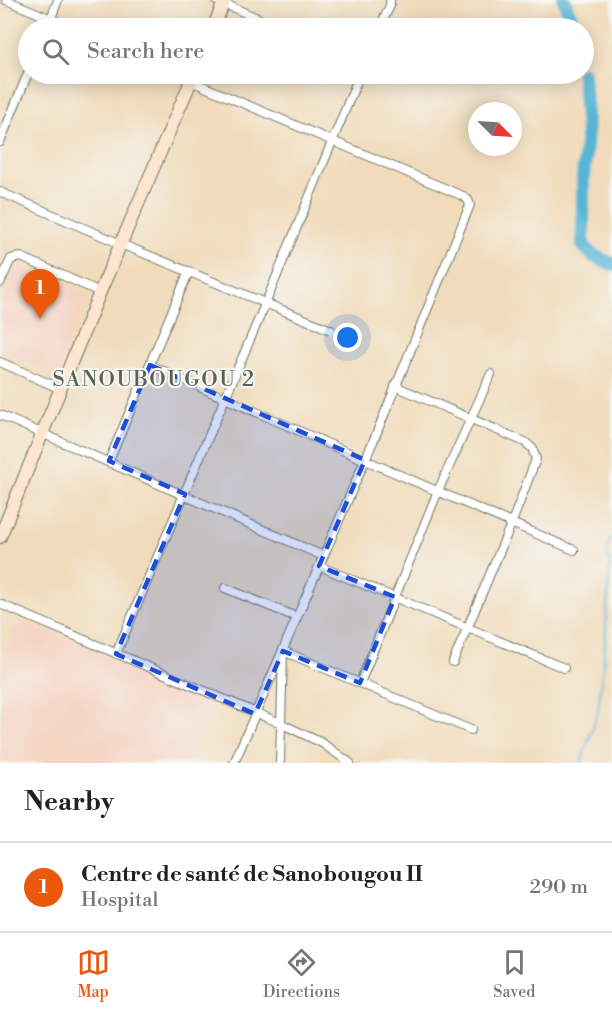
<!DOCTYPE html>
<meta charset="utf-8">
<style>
:root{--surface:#fff;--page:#f2f2f2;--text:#202124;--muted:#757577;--line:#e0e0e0;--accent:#ea580c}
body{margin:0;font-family:"Libre Bodoni",serif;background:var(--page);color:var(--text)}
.compass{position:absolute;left:468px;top:102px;width:54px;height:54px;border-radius:50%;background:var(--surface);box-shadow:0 3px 15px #0003;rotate:114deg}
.you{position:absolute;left:348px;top:338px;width:21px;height:21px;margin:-15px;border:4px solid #fff;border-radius:50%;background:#1a73e8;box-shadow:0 0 0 9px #1a73e833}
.badge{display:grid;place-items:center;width:39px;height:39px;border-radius:50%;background:var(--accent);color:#fff;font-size:20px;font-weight:700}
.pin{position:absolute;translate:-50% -50px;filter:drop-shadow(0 2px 3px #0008)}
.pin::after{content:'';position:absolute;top:32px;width:21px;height:18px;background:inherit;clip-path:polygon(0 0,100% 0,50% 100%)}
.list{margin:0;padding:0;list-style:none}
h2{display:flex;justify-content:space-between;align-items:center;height:78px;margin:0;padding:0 24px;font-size:26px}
h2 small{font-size:20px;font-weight:400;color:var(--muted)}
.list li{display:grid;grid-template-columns:39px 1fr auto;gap:18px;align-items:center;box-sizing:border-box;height:90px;padding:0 24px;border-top:2px solid var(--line)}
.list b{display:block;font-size:22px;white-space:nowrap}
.list p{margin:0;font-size:20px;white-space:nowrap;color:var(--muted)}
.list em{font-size:20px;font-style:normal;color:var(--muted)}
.icon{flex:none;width:33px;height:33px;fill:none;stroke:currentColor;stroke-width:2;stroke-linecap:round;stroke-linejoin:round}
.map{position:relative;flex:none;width:612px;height:763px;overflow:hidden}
.search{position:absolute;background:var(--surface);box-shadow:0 3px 15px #0003;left:18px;right:18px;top:18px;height:66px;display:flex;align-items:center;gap:15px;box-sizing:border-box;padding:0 21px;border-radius:33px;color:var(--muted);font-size:22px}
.sheet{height:168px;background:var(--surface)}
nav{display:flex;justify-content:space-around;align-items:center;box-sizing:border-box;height:84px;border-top:2px solid var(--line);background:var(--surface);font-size:16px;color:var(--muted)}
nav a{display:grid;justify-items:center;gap:3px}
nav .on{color:var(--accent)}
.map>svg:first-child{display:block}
.built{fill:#f5d3c1}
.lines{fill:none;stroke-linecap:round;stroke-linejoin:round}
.stream{stroke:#56b5d5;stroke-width:2}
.river{stroke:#56b5d5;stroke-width:14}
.minor-casing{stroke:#687463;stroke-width:10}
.secondary-casing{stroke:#687463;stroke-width:14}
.minor{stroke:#fff;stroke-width:8}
.secondary{stroke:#fde5d0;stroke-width:12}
.marked{fill:#1d4ed8;fill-opacity:0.2;stroke:#1d4ed8;stroke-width:4.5;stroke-dasharray:12 8;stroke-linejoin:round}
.labels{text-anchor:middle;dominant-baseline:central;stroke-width:4.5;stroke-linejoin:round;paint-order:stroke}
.quarter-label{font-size:21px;letter-spacing:1.5px;fill:#5c6251;stroke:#f6f6f2}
</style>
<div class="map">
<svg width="612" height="763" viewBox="0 0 612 763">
<rect width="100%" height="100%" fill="#f6f6f2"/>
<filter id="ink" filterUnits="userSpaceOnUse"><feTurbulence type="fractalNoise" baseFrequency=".0167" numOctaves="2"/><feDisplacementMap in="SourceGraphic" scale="12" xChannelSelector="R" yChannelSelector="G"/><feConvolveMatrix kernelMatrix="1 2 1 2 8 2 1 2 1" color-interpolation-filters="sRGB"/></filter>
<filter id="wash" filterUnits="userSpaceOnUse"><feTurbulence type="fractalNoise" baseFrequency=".008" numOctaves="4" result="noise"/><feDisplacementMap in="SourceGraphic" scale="24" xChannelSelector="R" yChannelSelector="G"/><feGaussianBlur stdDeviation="1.35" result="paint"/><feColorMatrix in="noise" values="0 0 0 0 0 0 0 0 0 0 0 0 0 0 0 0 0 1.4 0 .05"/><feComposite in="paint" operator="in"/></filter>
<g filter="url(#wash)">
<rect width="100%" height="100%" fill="#f1dbba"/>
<path class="built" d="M17,265L89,296L55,375L0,351V306Z
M20,618L215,700L188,763H0V667Z"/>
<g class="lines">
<path class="stream" d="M581,763L598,711L604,656L610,562C608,554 605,544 612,538"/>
<path class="river" d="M564,0L575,28
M583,74L587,132L583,178V245L593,256L612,264"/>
</g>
</g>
<g filter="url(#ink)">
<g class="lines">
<g class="minor-casing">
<path id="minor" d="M6,0L73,28
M215,0L281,28
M47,28L58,0
M379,28L390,6V0
M174,74L463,196L468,200L470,205L375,437L234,763
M0,142L28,73
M0,192L121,244L331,330
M0,283L11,259L21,257L100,292
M0,362L61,389
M150,365L365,460L574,550
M395,386L525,442L532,448L536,459L512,522L453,662
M0,415L323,556
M109,461L189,271
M319,566L564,668
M225,588L296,617
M0,604L280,723L322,743L350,763
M116,654L266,302L360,74
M360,683L438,491L491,374
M280,763L283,651L471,730"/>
</g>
<g class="secondary-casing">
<path id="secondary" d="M213,28L225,0
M0,537L100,292L194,74"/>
</g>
<use href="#minor" class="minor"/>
<use href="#secondary" class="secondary"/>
</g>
</g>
<path class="marked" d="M150,365L365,460L319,566L395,597L360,683L283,651L255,714L116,654L185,494L109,461Z"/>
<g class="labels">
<g class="quarter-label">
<text x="154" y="380">SANOUBOUGOU 2</text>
</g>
</g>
</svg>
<svg class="compass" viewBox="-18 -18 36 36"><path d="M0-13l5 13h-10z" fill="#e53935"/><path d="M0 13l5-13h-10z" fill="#757577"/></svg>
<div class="you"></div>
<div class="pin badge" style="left:40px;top:319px">1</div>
<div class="search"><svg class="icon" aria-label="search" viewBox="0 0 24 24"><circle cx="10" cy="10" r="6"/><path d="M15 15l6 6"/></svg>Search here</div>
</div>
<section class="sheet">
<h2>Nearby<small></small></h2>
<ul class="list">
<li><span class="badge">1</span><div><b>Centre de santé de Sanobougou II</b><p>Hospital</p></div><em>290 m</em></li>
</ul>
</section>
<nav>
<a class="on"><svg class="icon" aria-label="map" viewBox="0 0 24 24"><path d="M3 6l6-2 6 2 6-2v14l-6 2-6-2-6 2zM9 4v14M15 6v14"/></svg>Map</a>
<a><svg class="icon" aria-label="directions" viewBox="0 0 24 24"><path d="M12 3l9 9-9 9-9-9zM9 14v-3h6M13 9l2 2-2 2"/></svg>Directions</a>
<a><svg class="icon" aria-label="saved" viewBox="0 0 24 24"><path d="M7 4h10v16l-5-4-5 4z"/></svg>Saved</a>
</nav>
